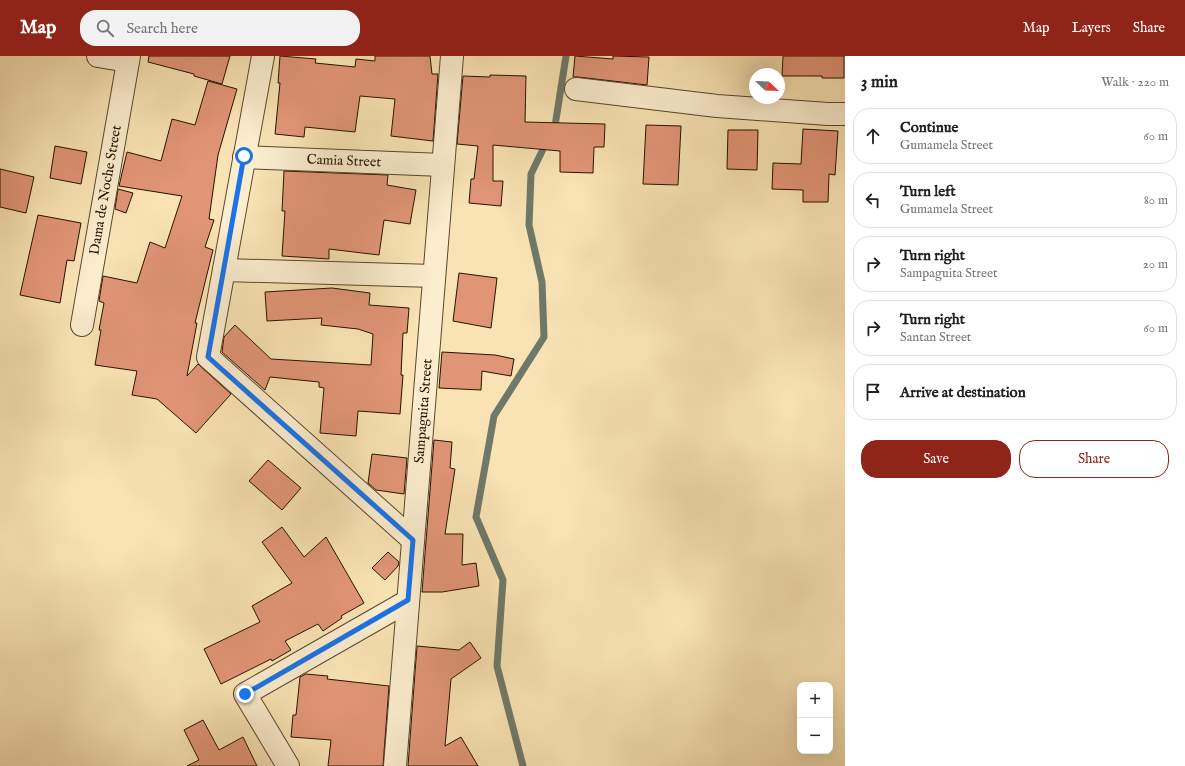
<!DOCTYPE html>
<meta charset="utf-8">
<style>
:root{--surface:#fff;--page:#f2f2f2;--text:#202124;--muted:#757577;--line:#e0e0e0;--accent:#8f2418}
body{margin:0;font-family:"IM FELL English",serif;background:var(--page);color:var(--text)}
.controls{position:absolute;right:12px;bottom:12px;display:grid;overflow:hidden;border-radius:8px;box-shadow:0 4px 16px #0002}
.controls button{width:36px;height:36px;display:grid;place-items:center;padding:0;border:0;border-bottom:1px solid var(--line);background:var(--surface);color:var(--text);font:20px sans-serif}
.compass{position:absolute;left:749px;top:12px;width:36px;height:36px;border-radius:50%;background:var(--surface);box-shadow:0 4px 16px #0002;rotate:113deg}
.stop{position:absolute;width:12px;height:12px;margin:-9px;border:3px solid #1a73e8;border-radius:50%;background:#fff}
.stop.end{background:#1a73e8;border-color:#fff;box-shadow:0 1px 4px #0008}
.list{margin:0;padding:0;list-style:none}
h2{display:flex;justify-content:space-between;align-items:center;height:52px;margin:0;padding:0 16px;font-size:17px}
h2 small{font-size:13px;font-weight:400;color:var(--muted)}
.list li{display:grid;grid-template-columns:26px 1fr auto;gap:12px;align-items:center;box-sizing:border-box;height:56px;margin:0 8px 8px;padding:0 8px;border:1px solid var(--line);border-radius:16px}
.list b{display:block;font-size:15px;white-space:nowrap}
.list p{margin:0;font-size:13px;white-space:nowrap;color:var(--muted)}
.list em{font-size:13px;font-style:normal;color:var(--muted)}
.actions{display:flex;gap:8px;padding:12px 16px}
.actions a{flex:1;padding:9px 0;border:1px solid var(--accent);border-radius:16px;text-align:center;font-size:14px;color:var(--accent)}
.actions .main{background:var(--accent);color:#fff}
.icon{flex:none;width:22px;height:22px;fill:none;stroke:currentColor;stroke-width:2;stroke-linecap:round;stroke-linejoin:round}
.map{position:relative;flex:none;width:845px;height:710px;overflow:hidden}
header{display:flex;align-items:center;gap:24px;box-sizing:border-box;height:56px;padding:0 20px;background:var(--accent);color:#fff}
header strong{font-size:19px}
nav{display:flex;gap:22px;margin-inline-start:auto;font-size:14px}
.search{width:280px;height:36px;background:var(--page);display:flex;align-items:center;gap:10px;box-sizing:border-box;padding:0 14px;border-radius:16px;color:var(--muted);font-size:15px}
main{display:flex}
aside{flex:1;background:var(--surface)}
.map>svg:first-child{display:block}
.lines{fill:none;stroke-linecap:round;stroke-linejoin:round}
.stream{stroke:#6e7969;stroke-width:7}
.building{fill:#e19577;stroke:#251200}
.street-casing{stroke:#5a462d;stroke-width:24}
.street{stroke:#fbedce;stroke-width:22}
.route{stroke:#1a73e8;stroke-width:5}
.labels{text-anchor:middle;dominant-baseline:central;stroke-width:3.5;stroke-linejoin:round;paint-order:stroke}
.street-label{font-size:14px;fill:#251200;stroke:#fbedce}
</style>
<header>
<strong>Map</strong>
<div class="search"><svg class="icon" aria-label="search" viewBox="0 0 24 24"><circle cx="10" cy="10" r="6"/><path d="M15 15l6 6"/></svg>Search here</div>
<nav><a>Map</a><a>Layers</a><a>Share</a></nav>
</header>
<main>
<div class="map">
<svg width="845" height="710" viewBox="0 0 845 710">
<rect width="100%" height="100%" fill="#f9e3b4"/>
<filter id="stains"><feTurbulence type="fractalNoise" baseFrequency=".005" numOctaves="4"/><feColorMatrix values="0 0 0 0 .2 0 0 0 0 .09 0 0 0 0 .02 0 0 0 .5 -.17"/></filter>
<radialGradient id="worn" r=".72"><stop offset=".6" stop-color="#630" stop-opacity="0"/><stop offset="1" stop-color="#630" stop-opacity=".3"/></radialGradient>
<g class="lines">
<path class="stream" d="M553,74L555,70L566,0
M523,710L497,610L503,524L476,461L494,360L544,281L542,226L529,169L531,118L547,85"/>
</g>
<path class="building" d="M149,0H230L222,28L194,20V18L148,6Z
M280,0L316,3L315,7L355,11L356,3L375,5V0H430L432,18H438L433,85L391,80L395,43L360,40L355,76L305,71L304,81L275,78L280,27H278Z
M575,0L613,3V0L649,1L647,29L578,21H573Z
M783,0H844V22H822V20H782Z
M490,19L526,20L525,66L605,68L604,91H594L593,117L560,116V95L493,89V125H503L501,150L469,147L471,123H474L478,90L457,88L463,20L490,21Z
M208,25L237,33L218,99L209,163L214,164L205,191L213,194L195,267H197L187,320L198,308L231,338L196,377L157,343L132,339L137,315L95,309L101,274H99L104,247L99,245L103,220L137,227L150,186L165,192L182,140L119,130L127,96L161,105L172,63L195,69Z
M646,69L681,70L678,129L643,128Z
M803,73L838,75L835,119L829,118L828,146H803V134L772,133L773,107L801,108Z
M728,74H758L757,114L727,113Z
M55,90L87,96L81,128L50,122Z
M0,113L34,121L26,157L0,151Z
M284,115L388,119L387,129L416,134L410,168L384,164L379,199L329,193V203L282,200L285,155H282Z
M118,133L133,137L126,157L115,153Z
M38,159L81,167L74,205L67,204L60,247L20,239Z
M459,217L497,222L491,272L453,265Z
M332,232L370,237L369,249L409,252L407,277H403L401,319H403L400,358L358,355L356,380L320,377L324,332L319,331V326L270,321L265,334L222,296L224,281L235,269L271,303L371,309L373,278L358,273L321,269L322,262L267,265L265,236Z
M442,296L495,299L514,303L511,320L482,315L481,334L439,332Z
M434,384L452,386L450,412L455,413L445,478H463L462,509L476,507L479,530L442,536H422Z
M372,398L407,402L404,438L376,434L368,427Z
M268,404L301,432L282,454L249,425Z
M282,471L304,501L326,481L364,547L341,560L342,562L323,575L318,568L285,585L291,594L272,605L271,603L221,628L204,593L260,566L252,550L292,527L262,486Z
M388,496L399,506L398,510L385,524L372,512Z
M470,586L481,602L451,623L445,690L461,681L478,710H408L417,590L459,594Z
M306,618L328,620L327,623L389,630L383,710H328L331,684L291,681L293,659H296L300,621Z
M203,664L219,694L243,681L257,710H187L199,704L184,674Z"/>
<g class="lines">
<g class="street-casing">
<g id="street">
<path d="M98,0L128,5"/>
<path d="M263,0L208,301L413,484"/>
<path d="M576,33L717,50L828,58H845"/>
<path id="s1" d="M244,101L443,109"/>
<path d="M224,214L434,220"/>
<path id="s2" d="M82,269L129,0"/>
<path d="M288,710L245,638L408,545"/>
<path id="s3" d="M395,710L452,0"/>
</g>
</g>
<use href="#street" class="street"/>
</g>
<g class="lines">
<path class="route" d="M244,100L208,301L413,484L408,544L245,638"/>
</g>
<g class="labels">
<g class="street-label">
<text stroke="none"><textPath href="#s1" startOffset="100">Camia Street</textPath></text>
<text stroke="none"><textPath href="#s2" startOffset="137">Dama de Noche Street</textPath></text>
<text stroke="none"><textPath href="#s3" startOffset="356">Sampaguita Street</textPath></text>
</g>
</g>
<rect width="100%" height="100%" filter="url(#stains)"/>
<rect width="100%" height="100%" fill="url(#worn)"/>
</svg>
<div class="controls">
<button>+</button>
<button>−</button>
</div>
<svg class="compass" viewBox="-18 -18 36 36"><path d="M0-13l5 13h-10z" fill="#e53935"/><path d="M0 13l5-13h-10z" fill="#757577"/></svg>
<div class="stop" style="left:244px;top:100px"></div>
<div class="stop end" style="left:245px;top:638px"></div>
</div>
<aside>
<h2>3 min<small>Walk · 220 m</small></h2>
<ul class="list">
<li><svg class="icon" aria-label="ahead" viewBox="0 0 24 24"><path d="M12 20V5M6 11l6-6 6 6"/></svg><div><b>Continue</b><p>Gumamela Street</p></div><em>60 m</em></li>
<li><svg class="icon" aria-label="left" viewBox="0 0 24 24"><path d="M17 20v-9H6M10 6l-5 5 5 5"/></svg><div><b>Turn left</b><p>Gumamela Street</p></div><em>80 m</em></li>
<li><svg class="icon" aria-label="right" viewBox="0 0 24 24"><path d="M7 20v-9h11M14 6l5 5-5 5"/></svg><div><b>Turn right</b><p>Sampaguita Street</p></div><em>20 m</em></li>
<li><svg class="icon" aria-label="right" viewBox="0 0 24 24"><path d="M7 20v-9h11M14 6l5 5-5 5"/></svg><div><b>Turn right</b><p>Santan Street</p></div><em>60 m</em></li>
<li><svg class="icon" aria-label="arrive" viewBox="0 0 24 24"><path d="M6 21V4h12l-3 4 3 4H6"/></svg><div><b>Arrive at destination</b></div></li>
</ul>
<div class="actions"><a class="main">Save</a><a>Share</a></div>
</aside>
</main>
